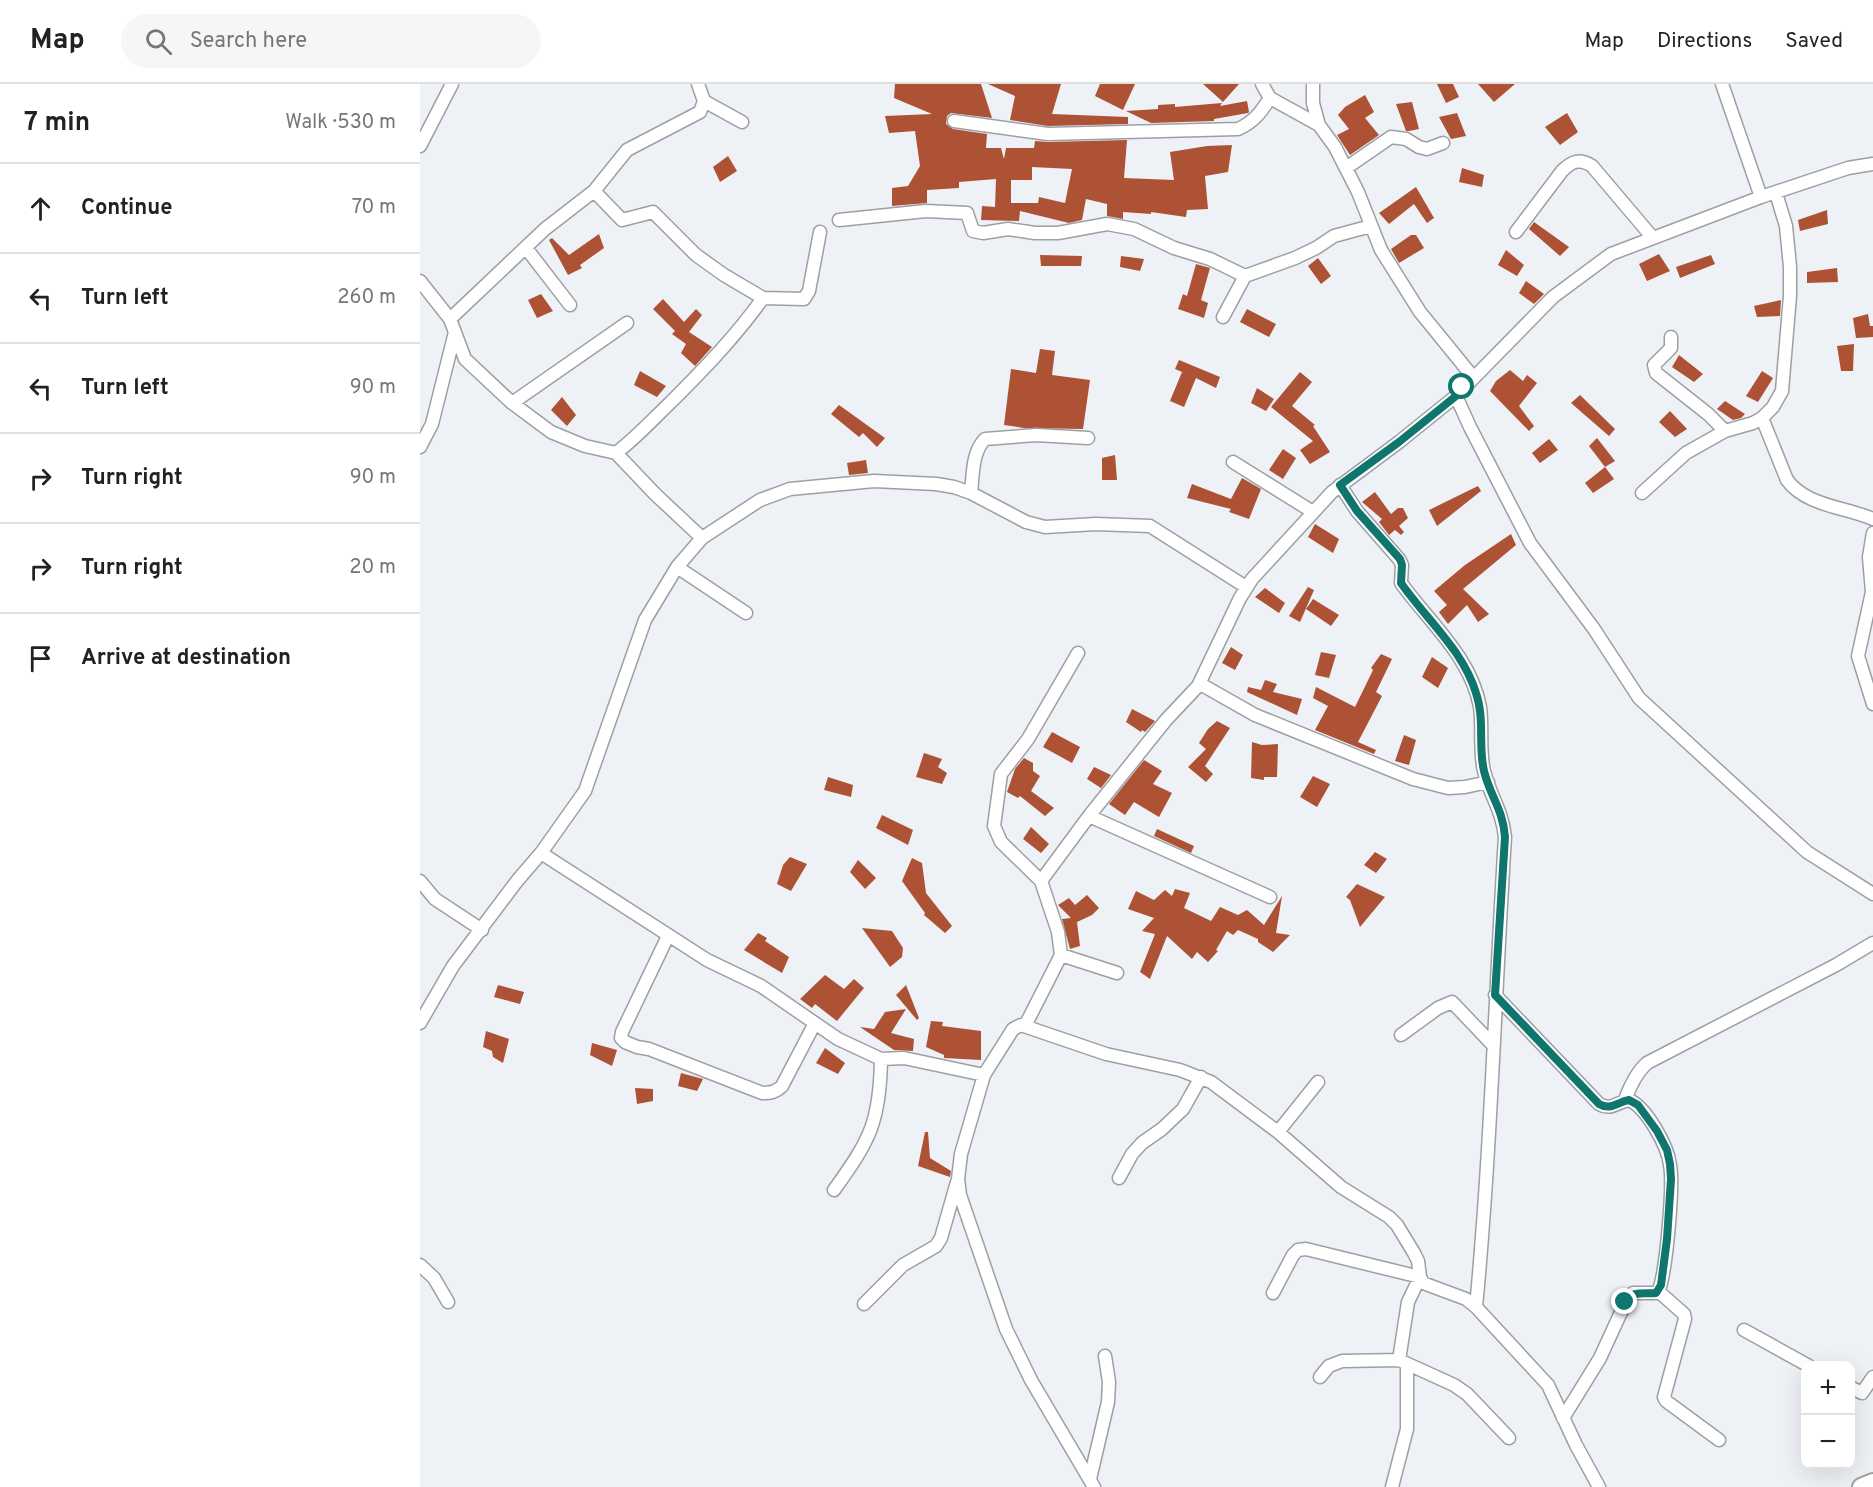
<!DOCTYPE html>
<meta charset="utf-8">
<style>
:root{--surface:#fff;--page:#f6f6f6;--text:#222;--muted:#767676;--line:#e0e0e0}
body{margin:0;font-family:Overpass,sans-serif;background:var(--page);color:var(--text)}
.controls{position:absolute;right:18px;bottom:18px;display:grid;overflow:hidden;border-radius:12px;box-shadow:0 6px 24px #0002}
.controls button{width:54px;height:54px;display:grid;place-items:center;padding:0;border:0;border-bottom:2px solid var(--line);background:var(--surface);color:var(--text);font:30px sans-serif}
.stop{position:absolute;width:18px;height:18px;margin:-14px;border:4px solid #0f766e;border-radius:50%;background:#fff}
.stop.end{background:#0f766e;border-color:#fff;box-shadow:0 2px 6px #0008}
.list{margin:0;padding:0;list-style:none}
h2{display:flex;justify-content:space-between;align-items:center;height:78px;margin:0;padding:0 24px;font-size:26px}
h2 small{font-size:20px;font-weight:400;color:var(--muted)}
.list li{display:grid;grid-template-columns:39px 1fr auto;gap:18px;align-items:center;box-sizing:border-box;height:90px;padding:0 24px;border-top:2px solid var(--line)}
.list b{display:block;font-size:22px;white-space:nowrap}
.list em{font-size:20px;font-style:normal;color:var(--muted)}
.icon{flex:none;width:33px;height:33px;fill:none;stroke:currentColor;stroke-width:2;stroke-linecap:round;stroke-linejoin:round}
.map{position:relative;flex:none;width:1453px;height:1403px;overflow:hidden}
header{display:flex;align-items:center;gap:36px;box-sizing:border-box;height:84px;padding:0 30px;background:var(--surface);border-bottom:2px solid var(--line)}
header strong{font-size:28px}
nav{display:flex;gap:33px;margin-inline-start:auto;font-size:21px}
.search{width:420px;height:54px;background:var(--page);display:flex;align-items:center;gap:15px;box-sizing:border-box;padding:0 21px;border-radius:33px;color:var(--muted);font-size:22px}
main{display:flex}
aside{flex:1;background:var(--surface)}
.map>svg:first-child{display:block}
.building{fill:#ad5234;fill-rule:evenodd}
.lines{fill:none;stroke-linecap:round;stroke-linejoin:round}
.street-casing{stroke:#9d9fa4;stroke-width:15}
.secondary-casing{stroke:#9d9fa4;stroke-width:20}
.street{stroke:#fff;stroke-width:12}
.secondary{stroke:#fff;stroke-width:16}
.route{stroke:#0f766e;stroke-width:8}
</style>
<header>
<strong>Map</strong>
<div class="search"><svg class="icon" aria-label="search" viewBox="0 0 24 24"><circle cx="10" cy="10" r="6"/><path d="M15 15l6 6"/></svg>Search here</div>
<nav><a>Map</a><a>Directions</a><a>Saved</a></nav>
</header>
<main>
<aside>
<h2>7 min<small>Walk · 530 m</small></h2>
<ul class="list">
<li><svg class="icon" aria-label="ahead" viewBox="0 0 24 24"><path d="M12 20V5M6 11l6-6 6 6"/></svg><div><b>Continue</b></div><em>70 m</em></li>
<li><svg class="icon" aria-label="left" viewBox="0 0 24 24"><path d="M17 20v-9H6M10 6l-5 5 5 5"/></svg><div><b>Turn left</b></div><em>260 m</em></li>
<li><svg class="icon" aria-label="left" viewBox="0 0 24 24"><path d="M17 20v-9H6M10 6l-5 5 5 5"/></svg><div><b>Turn left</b></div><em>90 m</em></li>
<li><svg class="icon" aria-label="right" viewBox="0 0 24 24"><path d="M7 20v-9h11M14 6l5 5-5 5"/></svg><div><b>Turn right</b></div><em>90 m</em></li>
<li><svg class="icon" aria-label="right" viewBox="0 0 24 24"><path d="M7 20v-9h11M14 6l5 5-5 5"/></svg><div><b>Turn right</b></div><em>20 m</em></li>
<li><svg class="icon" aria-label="arrive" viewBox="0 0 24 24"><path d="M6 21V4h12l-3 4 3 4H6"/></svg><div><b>Arrive at destination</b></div></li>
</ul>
</aside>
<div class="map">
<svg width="1453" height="1403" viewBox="0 0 1453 1403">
<rect width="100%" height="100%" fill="#eef1f6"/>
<path class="building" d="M475,0H561L572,34L531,29L527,32L526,40L533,45L567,50L566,64H581L584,75L586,64H614L615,57L628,58L707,56L704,94L754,96L750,68L787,62L812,61L808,88L785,92L788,125L767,126L766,133L731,128V130L703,128V135L687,132V120L666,115L662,136L649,139L600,127L599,137L561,136L562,122L575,123L576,95L539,98V104L507,106V119L472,122V104L488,102L500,82L495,47L469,49L465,32L512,30L474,14ZM612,83L652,85L645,119L619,113L618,119H591V96H612Z
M568,0H641L632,30L708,33V40L628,42L590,36L595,12Z
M680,0H715L703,26L675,12Z
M783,0H819L803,18Z
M1017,0H1033L1039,13L1026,19Z
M1058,0H1095L1074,18Z
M945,11L954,28L945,34L959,51L930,71L917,51L929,45L918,31L925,23Z
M827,17L829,28L828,29L794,35V37L731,39L706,27L738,25V21L755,20V23L802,19L800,22Z
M992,18L999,45L989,47H986L976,20Z
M1037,29L1046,52L1031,55L1019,33Z
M1147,29L1158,48L1140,61L1125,43Z
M308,72L317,87L300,98L293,83Z
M1042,84L1064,91L1062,103L1039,98Z
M996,103L1014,134L1007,139L994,120L969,140L959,129Z
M1407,126L1408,140L1380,147L1378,136Z
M1114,138L1149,163L1140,172L1109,145Z
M179,150L184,164L160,181L162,184L148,191L129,156L132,154L149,171Z
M991,151H996L1004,164L979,179L971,165Z
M1086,166L1104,181L1097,192L1078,181Z
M1239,170L1250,187L1227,197L1219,180Z
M620,171L662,172L661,182H621Z
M1291,171L1295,180L1260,194L1256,183Z
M701,172L724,175L720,187L700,183Z
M898,174L911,192L901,200L888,182Z
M776,180L790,184L781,216L788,219L784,234L758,225L763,210L767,212Z
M1417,184L1418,198L1387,199V188Z
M1106,197L1124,210L1114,220L1099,209Z
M121,210L133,227L117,234L108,216Z
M243,215L264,238L276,225L282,231L269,248L292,263L275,282L261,269L266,260L252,250L255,247L233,225Z
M1361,216L1360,232L1337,233L1334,222Z
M827,225L856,240L849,253L820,238Z
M1448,230L1450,242H1453V253L1436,254L1433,234Z
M1434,260L1433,287H1421L1417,262Z
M620,265L635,267L632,291L670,296L663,345L604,344L584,341L591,285L616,289Z
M1259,271L1283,290L1274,298L1252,283Z
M759,276L800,293L796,304L776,294L764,323L750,317L762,288L767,290L755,285Z
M1090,286L1103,297L1107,291L1117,299L1099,322L1114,342L1109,347L1070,307L1076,297Z
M220,287L246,302L237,313L214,301Z
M1342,287L1353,294L1338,318L1326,312Z
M880,288L892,298L872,322L895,341L893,342L910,368L890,380L880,366L893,357L851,323Z
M837,304L854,315L846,327L831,319Z
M1160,311L1195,345L1189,352L1151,319Z
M142,313L156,331L147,342L131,326Z
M1305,317L1325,330L1321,334L1313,336L1297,325Z
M419,321L465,354L457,363L443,349L439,353L411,330Z
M1250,327L1267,345L1255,353L1239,338Z
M1177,354L1195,377L1185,383L1169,362Z
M1129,355L1138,366L1120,379L1112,369Z
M863,365L876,374L863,395L849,386Z
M695,371L697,396H682V374Z
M446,376L448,389L429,391L427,379Z
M1185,383L1194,395L1173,409L1165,399Z
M822,394L841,405L829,435L809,428L811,425L767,414L772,400L811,415Z
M1058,402L1061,407L1017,442L1009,426Z
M955,408L971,430L978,424H983L988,434L979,442L984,448L981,451L975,446L969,451L959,438L962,435L942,418Z
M895,440L919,455L913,469L888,453Z
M1091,450L1096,461L1043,505L1069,530L1058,538L1047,521L1028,540L1019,528L1027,521L1014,507L1045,481Z
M888,503L894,506L880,538L869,532Z
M845,504L865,519L859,529L835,513Z
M893,515L919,531L911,542L886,525Z
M811,563L823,571L815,586L802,579Z
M901,568L916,571L909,594L895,591Z
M961,570L972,575L956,608L962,612L938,658L956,666L954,670L895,646L908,622L893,614L896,603L935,623L953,586L951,584Z
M1012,573L1028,584L1018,604L1002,593Z
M845,596L857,600L853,608L882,615L877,631L827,608L828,603L841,606Z
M712,625L735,637L725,648L722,646L721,648L706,638Z
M797,637L810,644L785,682L793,690L786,698L768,683L786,665L779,659L788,645Z
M632,648L660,663L652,679L623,663Z
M984,651L996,656L989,681L975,677Z
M832,658L842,661L858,660L857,693H844V696L831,694Z
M504,669L522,675L518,683L527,689L522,700L496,693Z
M604,674L613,679V687L620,692L611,707L634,724L625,732L600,712L598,714L587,708L595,685Z
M724,676L742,687L733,700L752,709L739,733L714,718L705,731L689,720Z
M674,683L691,691L681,704L667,695Z
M893,692L910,700L897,723L880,713Z
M408,693L433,701L431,713L404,706Z
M462,731L493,746L488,761L456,744Z
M611,743L629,760L621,769L603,755Z
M737,745L774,762L771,769L734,752Z
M955,768L967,775L956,789L944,781Z
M370,773L387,780L371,807L357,800L363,781Z
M492,774L502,779L506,809L532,842L525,849L504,831L505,829L482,797Z
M438,776L456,794L445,805L430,788Z
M937,800L965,813L940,843L930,816L926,813Z
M755,805L770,809L764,824L791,837L800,823L818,831L827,826L844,841L862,812L856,849L870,851L853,868L838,858V855L818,846L813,851L807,847L796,866L798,867L788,878L777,868L772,875L747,852L730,895L720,888L735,850L722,847L734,834L708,825L716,807L734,816L745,806L752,812Z
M667,811L679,824L672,831L657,838L660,862L650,865L642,835L651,834L638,821L649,814L655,821Z
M442,844L472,847L483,864L482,873L470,883Z
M338,849L347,854L345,857L369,873L362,889L324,866Z
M405,891L424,905L434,895L444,904L417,937L395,920L392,924L380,915Z
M78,901L104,908L100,920L74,913Z
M486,901L499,934L497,936L476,911Z
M486,925L471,949L494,955L493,967L474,966L440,943L454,945L465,928Z
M511,937L523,938L522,942L561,947V976L524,974V971L506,963Z
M66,947L89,955L83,979L73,973L72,967L63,963Z
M172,959L197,966L192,982L170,971Z
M405,964L425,979L418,990L396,979Z
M261,989L283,995L277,1007L258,1002Z
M215,1004L233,1005V1017L217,1020Z
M505,1048H508L510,1074L531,1087L530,1093L498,1082Z"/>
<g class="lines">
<g class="street-casing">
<path id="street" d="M842,0L850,14L899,41
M893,0V19L899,41L915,63L938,108L961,166L1000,228L1053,293
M1302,0L1341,113
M284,17L322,38
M534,37L628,50L818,45C834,38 841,28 850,14
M0,62L32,0
M1453,80L1428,84L1341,113L1191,170L1133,213L1036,312L1050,343L1110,459L1174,545L1219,614L1387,768L1453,810
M926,84L971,53L986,55L999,63L1007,65L1023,59
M174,107L207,66L280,28L284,17L278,0
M419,136L506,127L547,129L553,147L563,149L588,145L615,149H638L687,140L714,145L754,164L790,175L825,192L875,174L896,164L914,152L951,142
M1096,148L1142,87C1152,77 1160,74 1172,82L1233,154
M106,164L150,221
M0,197L30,235L45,275L92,319L131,348L165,362L196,369L235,410L282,454
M803,233L825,192
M30,235L125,145L174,107L202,136L233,128L276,171L304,191L343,214L384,215L389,207L400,148
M1251,253V264L1234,281L1236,289L1288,330L1305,347
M92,319L207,239
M1342,334L1367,396C1386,422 1425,423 1453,435
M0,363L12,340L35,248
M196,369C216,354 232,336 251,318C284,285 316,252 343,214
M813,378L893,428
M920,401L937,427L979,475L982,481L981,499C1009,538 1051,573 1060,623C1063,644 1059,666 1064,687C1070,712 1082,725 1085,753C1075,910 1071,1066 1056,1223
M551,409C553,391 552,368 565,355L616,351L668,354
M1222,409L1266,369L1305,347L1333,339L1342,334L1353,323L1362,307L1370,212V183L1366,142L1356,109
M1453,449L1449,473L1452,508L1438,572L1453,620
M257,483L326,529
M778,602L820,514L832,495L912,408L979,358L1036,312
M669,732L850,813
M121,769L287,876L341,902L418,955L461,975L484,974L564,991
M0,797L15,815L62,846
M621,797L669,732L746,636L778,602H784L835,631L993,695L1028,704L1045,703L1068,698
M248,852L202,948L201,954L205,958L217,963L229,965L342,1009C351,1009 356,1008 362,1002L395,939
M641,871L697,889
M1075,911L1179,1020C1191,1027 1197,1018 1209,1016C1226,1023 1248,1062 1250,1081C1254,1102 1246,1187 1239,1206L1236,1209H1213L1208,1213L1180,1274L1143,1334
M0,939L33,882L97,797L121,769L165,707L225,536L257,483L282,454L340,416L370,405L454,397L516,400L534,403L551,409L606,438L625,443L676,440L730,442L826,503
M605,942L641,871L638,848L621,797L581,758L574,742L581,690L608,655L658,569
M981,951L1018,924L1032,918L1073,961
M1205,1016C1210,1002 1216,989 1227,979L1416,881L1453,859
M858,1048L898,998
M699,1094L712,1070L722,1059L742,1045L763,1025L781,993
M414,1106C450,1056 460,1038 461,975
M0,1181L14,1194L28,1218
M1238,1207L1264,1230L1265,1235L1244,1313L1246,1317L1299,1356
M853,1209L873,1171L878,1166L886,1165L1000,1193L988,1218L979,1276
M444,1220L483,1181L516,1162L521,1154L537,1098
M1324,1246L1389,1282
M900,1293L909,1282L922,1277L979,1276L1034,1301L1047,1310L1089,1354
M1430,1303L1442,1309L1453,1293
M670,1395L688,1318L689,1298L685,1272
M674,1403L611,1296L586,1245L540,1111L538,1095L541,1070L564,991L593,945L601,941L686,970L760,986L791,998L858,1048L921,1103L969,1133L977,1141L994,1169L998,1177L1000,1193L1003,1199L1046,1215L1056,1223L1128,1301L1156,1361L1179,1403
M972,1403L987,1345V1280"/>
</g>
<g class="secondary-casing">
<path id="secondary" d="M1441,1403L1453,1398"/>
</g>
<use href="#street" class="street"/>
<use href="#secondary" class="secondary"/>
</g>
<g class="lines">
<path class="route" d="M1042,303L1036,312L979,358L920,401L937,427L980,475L982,481L981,499C1006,535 1043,566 1056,609C1065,635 1058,662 1064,687C1070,712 1083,725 1085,753L1075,911L1179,1020C1191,1027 1197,1018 1209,1016L1218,1021L1237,1047L1247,1066L1250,1080L1251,1095L1247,1155L1241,1201L1236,1209C1224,1210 1212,1206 1205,1218"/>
</g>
</svg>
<div class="controls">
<button>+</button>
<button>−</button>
</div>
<div class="stop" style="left:1042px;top:303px"></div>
<div class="stop end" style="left:1205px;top:1218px"></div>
</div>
</main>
